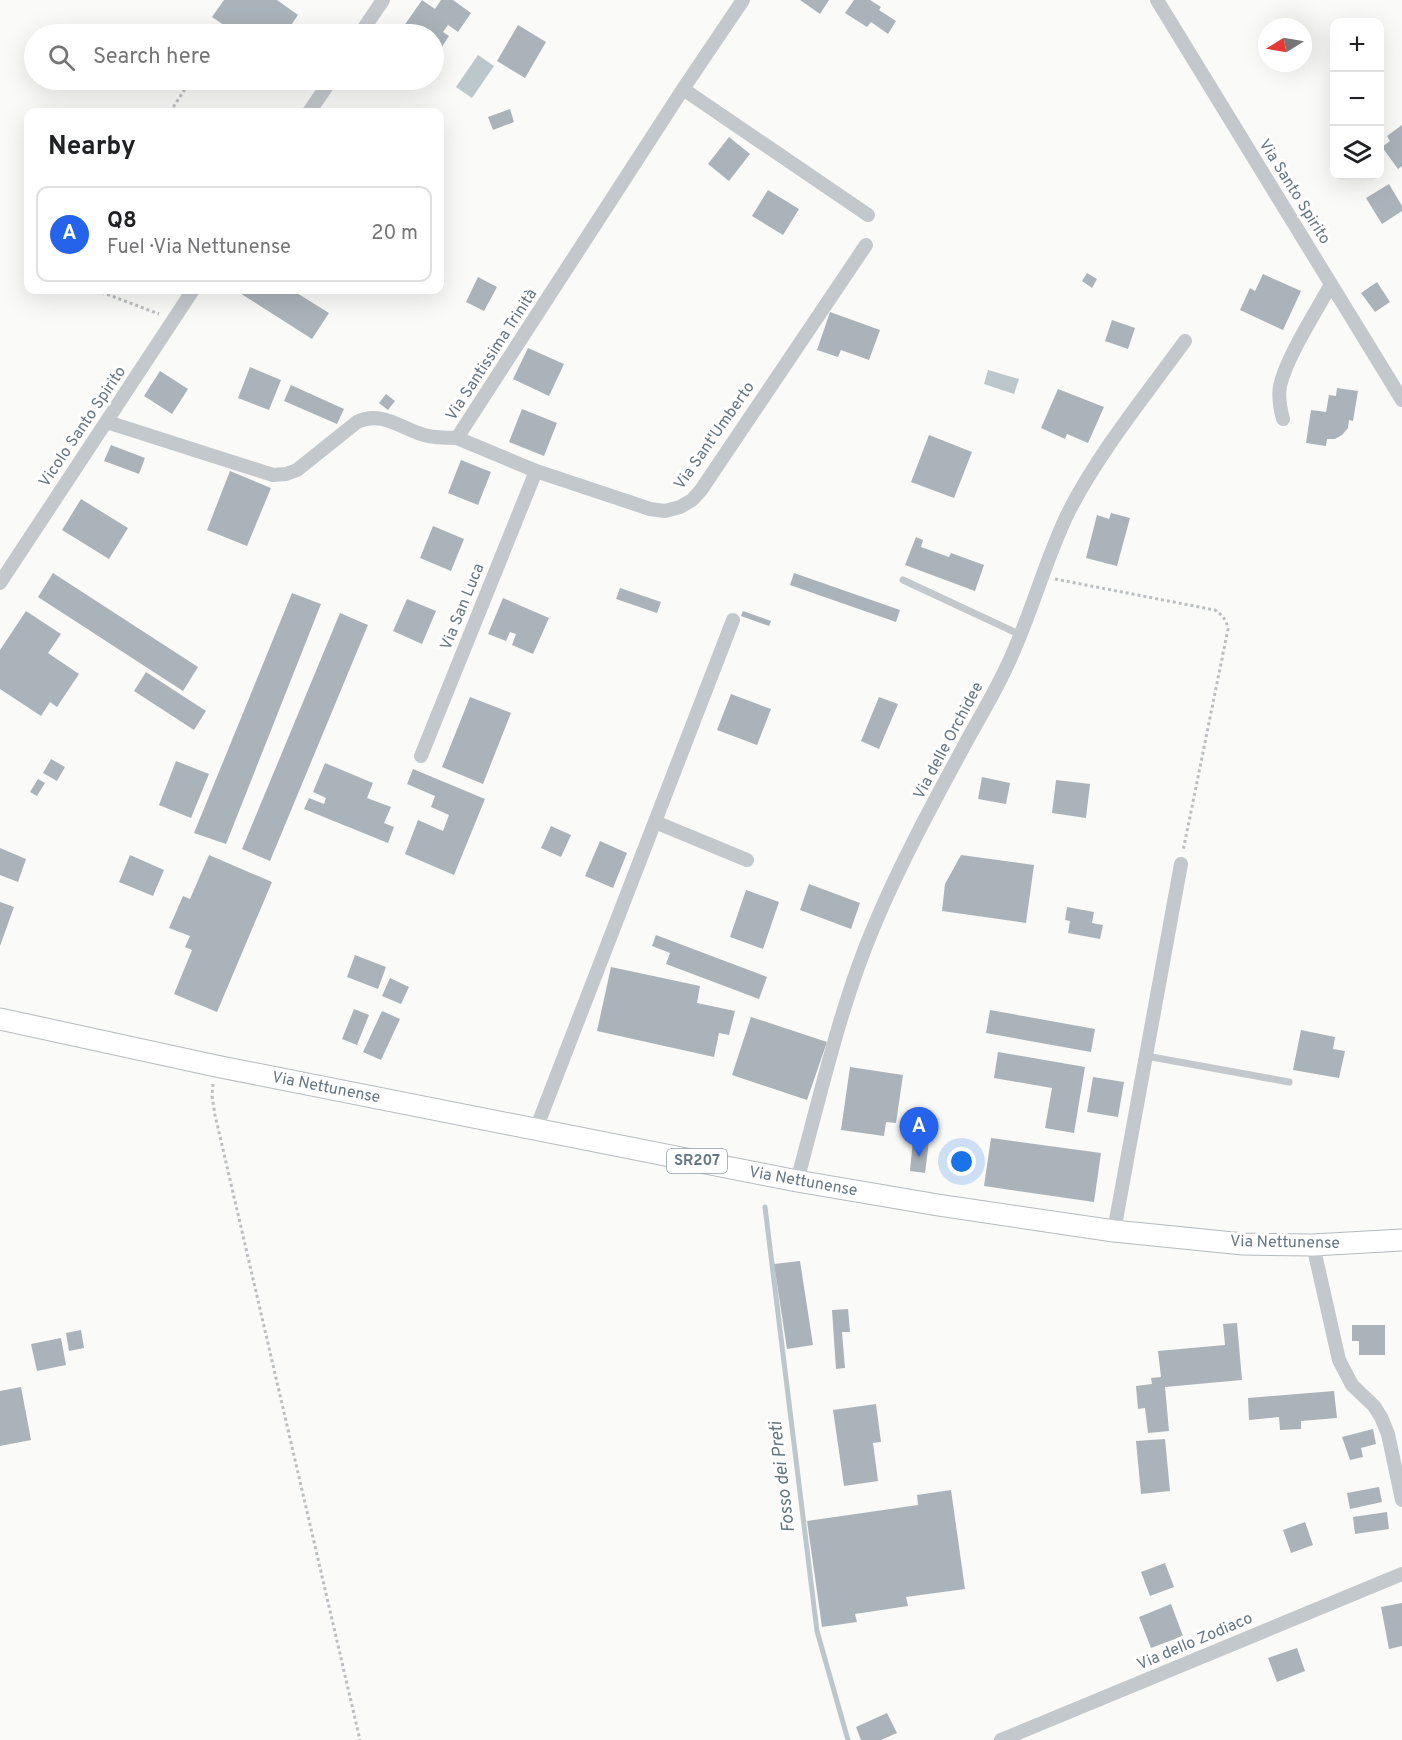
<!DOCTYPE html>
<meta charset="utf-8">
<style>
:root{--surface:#fff;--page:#f2f2f2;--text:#202124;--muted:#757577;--line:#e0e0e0;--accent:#2563eb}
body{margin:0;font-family:Overpass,sans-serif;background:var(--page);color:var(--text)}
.controls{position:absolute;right:18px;top:18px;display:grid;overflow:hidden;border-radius:12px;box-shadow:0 6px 24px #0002}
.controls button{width:54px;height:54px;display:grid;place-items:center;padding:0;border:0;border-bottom:2px solid var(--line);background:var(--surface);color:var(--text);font:30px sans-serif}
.compass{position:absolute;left:1258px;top:18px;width:54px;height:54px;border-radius:50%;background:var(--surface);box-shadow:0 6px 24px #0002;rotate:259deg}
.you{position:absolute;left:962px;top:1162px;width:21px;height:21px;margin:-15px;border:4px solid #fff;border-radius:50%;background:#1a73e8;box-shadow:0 0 0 9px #1a73e833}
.badge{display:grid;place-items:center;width:39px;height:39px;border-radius:50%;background:var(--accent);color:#fff;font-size:20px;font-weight:700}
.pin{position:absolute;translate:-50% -50px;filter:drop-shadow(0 2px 3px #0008)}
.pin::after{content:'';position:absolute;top:32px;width:21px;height:18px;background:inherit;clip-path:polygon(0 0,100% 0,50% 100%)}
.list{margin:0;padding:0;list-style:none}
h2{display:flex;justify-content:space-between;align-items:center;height:78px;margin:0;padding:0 24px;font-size:26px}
h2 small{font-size:20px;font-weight:400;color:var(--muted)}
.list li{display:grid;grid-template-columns:39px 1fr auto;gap:18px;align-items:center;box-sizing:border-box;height:96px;margin:0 12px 12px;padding:0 12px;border:2px solid var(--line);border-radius:12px}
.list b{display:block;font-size:22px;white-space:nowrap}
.list p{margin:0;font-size:20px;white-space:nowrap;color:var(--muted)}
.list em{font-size:20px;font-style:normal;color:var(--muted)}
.icon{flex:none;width:33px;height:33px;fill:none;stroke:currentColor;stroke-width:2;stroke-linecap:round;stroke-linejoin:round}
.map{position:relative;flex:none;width:1402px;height:1740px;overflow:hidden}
.search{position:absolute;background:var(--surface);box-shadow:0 6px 24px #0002;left:24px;top:24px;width:420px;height:66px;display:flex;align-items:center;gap:15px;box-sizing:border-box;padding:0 21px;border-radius:33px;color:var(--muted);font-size:22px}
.panel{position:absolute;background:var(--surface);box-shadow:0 6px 24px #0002;left:24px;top:108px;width:420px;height:186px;border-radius:12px}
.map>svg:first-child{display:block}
.water{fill:#bbc7cb}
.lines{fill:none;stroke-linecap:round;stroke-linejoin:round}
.stream{stroke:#bbc7cb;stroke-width:5}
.building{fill:#aab3b9}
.primary-casing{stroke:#b5babe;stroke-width:23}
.path{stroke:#bbbfc2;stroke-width:3;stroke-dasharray:3 3;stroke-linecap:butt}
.lane{stroke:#c3c8cc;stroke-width:7}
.street{stroke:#c3c8cc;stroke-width:14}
.primary{stroke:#fff;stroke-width:21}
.labels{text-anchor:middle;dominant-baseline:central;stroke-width:6;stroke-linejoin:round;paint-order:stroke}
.shield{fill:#fff;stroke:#939fa8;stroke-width:1.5}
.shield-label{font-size:15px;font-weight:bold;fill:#657683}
.street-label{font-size:16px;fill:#657683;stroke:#fff}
.water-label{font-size:18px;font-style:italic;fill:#60757c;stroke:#fff}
</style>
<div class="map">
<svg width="1402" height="1740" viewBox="0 0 1402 1740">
<rect width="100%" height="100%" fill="#fafaf8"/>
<path class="water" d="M478,55L494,66L472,98L456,87Z
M988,370L1019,379L1014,394L984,384Z"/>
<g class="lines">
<path class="stream" d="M765,1207L817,1631L848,1740"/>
</g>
<path class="building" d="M224,0H277L298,15L285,34H237L212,17Z
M422,0L435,9L441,0H453L471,13L458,32L448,25L443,32L449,36L434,59V34H401L399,33Z
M800,0H829L820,14Z
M854,0H870L881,7L879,10L896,21L888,34L871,22L867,27L845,13Z
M518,25L546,42L525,78L497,61Z
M510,109L514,122L493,130L488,117Z
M1402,125V166L1398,169L1382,147L1390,141L1387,136Z
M729,137L750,154L729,181L708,164Z
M1389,184L1402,206V211L1382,224L1366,198Z
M768,190L799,209L783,235L752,216Z
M1087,273L1097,279L1092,288L1082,281Z
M1263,274L1301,291L1283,330L1240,310L1250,288L1255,291Z
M478,277L497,287L484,311L466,302Z
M1377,282L1390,302L1375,312L1361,293Z
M235,290H292L329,313L312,339Z
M830,312L880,330L869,360L841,350L838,357L817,350Z
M1112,320L1135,328L1128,349L1105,341Z
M528,348L564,364L549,396L513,379Z
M250,367L281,380L269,410L238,398Z
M160,371L188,389L172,414L144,396Z
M291,385L344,409L337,424L284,401Z
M1337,388L1358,391L1353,421L1349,420L1348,428L1342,435L1335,439H1327L1326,446L1306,443L1311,410L1326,412L1329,395L1336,396Z
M1058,389L1104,407L1088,443L1067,434L1065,439L1041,428Z
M386,394L395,401L388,410L379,403Z
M522,409L557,423L544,456L509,442Z
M929,435L972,452L954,498L911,482Z
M111,445L145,458L139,474L104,461Z
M461,460L491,472L478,505L448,493Z
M230,471L271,488L247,546L207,530Z
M81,499L128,528L109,559L62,530Z
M1111,513L1130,518L1117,566L1086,558L1097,515L1109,519Z
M433,526L464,539L451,571L420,558Z
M916,537L923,540L921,547L949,557L951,553L984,565L975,591L905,565Z
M53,573L198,667L183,691L38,597Z
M794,573L900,610L896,622L790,585Z
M620,588L661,602L657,613L616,599Z
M292,593L321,604L226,844L194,833Z
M503,598L549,618L533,654L512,645L516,634L510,632L506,641L488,634Z
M407,599L436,611L422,644L393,631Z
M26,611L61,634L48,653L79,674L57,707L50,702L41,716L0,689V650Z
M743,611L771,621L769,626L741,616Z
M340,613L368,625L270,861L242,849Z
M146,672L206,711L194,730L134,691Z
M731,694L771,709L757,745L717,730Z
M470,697L511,713L483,784L442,767Z
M879,697L898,704L879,749L861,741Z
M51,759L65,767L57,781L43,773Z
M176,761L209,774L191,818L159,805Z
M325,763L373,783L367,798L391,807L384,823L394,827L388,843L304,809L309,798L324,804L326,798L313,792Z
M413,769L485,799L454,875L405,854L418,820L443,831L449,815L431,807L435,796L407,784Z
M982,777L1010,783L1006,804L978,799Z
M38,779L45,783L37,796L30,792Z
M1056,780L1090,784L1086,818L1052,813Z
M551,826L571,835L561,857L541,848Z
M600,841L627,853L613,888L585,876Z
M0,848L26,859L18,882L0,875Z
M130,855L164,870L153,896L119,882Z
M209,855L272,882L217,1012L174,994L192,950L185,947L190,936L169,928L183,896L190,899Z
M961,855L1034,865L1026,923L942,911L945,884Z
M809,884L860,903L851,929L800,910Z
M746,890L779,902L763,949L730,937Z
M0,902L14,907L0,946Z
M1067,907L1094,912L1092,923L1103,925L1100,939L1068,933L1070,921L1065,920Z
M656,935L767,977L759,999L666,964L670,953L652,946Z
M355,955L386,967L378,989L347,977Z
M611,967L700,986L697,1003L735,1011L729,1035L719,1033L714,1057L597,1031Z
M390,978L409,987L401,1004L382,996Z
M354,1009L369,1015L357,1045L342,1039Z
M990,1010L1095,1029L1091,1052L986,1033Z
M382,1011L400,1019L381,1060L363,1052Z
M751,1017L827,1042L807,1100L732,1075Z
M1301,1030L1335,1037L1333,1049L1345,1051L1339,1078L1293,1070Z
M998,1052L1085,1067L1074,1133L1045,1128L1052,1088L994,1078Z
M850,1067L903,1075L896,1123L886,1122L884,1136L841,1130Z
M1093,1077L1124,1082L1118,1117L1087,1112Z
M991,1138L1101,1153L1094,1202L984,1186Z
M913,1139L929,1141L925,1173L910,1171Z
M800,1261L813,1345L787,1349L774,1264Z
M848,1309L850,1332H842L845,1368L836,1369L832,1310Z
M1237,1323L1242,1380L1165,1387L1169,1431L1148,1433L1145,1408L1138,1409L1136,1386L1152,1384L1151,1378L1161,1377L1158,1351L1225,1345L1223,1324Z
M1352,1325H1385V1355H1359V1341H1352Z
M81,1330L84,1348L69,1351L66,1333Z
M61,1338L66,1365L37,1371L31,1344Z
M21,1387L31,1440L0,1446V1391Z
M1334,1391L1337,1418L1301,1421V1429L1280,1430L1279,1417L1249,1420L1248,1398Z
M876,1404L881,1442L873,1443L878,1481L844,1486L833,1410Z
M1373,1429L1376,1444L1361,1448L1363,1457L1350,1460L1342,1437Z
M1165,1439L1170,1491L1141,1494L1136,1441Z
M1379,1487L1382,1502L1350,1509L1347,1493Z
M951,1490L965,1589L906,1597L908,1606L855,1614L857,1622L822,1627L807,1521L918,1505L917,1495Z
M1387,1512L1389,1529L1355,1534L1353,1517Z
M1305,1522L1313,1545L1291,1553L1283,1530Z
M1165,1563L1174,1587L1150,1596L1141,1572Z
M1402,1603V1646L1389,1649L1381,1607Z
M1171,1604L1183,1636L1151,1648L1139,1617Z
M1297,1648L1305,1671L1277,1682L1268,1658Z
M887,1713L897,1733L881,1740H861L856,1727Z"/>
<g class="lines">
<g class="primary-casing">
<path id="primary" d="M0,1019L216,1066L797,1181L938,1205L1114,1231L1243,1244L1313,1245L1402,1240"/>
</g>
<path class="path" d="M170,112L191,80
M96,290L159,314
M1055,579L1215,610C1223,616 1226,619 1228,629L1183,851
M213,1084L212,1096L215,1115L360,1740"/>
<path class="lane" d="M903,580L1021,635
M1146,1056L1289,1082"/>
<path class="street" d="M1157,0L1402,400
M360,34L383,0
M683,89L868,215
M309,112L331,80
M1283,419C1280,408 1278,398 1280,386C1287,356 1316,312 1331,284
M107,422L273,475L286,474L297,470L357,422C381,410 402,429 424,435C435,438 446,438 457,438L683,89L743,0
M457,438L536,471L650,509L665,511L680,507L692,500L701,490L866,245
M0,583L193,290
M421,756L536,471
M655,822L747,860
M536,1129L733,620
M797,1181C820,1097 840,1006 874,926C900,864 932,805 964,746C978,720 994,694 1006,668C1031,617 1044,562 1069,511C1100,451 1145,396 1185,341
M1114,1231L1181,864
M1313,1245L1339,1360L1352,1385L1374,1406L1381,1417L1388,1434L1402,1500
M1001,1740L1402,1574"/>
<use href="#primary" class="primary"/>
</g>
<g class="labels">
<rect class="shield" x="667" y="1149" width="60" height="24" rx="4.5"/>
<g class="shield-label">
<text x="697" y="1161">SR207</text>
</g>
<g class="street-label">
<text transform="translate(1294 192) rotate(58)">Via Santo Spirito</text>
<text transform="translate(492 355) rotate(-57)">Via Santissima Trinità</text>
<text transform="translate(83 427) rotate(-56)">Vicolo Santo Spirito</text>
<text transform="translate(715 436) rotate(-55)">Via Sant'Umberto</text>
<text transform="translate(463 607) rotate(-68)">Via San Luca</text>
<text transform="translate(949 741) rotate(-62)">Via delle Orchidee</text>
<text transform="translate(326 1088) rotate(11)">Via Nettunense</text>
<text transform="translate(803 1182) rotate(10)">Via Nettunense</text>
<text transform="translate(1285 1243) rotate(1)">Via Nettunense</text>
<text transform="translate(1195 1642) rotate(-23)">Via dello Zodiaco</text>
</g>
<g class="water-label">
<text transform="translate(783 1477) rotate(-97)">Fosso dei Preti</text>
</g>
</g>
</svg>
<div class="controls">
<button>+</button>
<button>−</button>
<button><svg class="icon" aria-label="layers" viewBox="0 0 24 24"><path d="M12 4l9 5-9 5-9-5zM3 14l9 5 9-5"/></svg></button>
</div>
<svg class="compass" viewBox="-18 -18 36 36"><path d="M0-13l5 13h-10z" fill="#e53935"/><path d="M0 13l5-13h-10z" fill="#757577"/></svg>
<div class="you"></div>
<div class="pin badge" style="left:919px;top:1157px">A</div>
<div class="search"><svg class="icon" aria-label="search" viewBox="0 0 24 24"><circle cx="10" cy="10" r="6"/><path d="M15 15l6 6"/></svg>Search here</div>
<section class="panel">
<h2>Nearby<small></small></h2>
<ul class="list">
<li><span class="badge">A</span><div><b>Q8</b><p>Fuel · Via Nettunense</p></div><em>20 m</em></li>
</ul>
</section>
</div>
